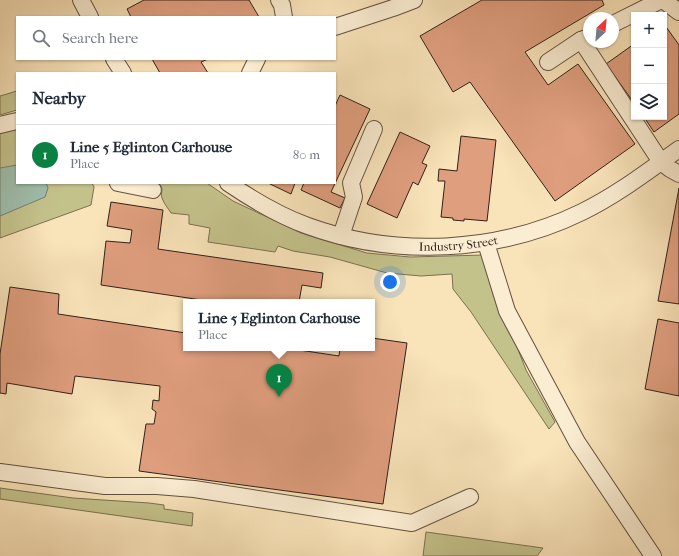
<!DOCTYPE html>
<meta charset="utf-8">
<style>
:root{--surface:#fff;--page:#f6f6f7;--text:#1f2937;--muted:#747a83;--line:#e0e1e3;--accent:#0b8043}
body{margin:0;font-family:"IM FELL French Canon",serif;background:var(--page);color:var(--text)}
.controls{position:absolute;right:12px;top:12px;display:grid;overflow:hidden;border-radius:0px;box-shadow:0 1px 3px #0004}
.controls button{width:36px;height:36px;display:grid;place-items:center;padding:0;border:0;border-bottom:1px solid var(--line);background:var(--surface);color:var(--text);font:20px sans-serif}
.compass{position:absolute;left:583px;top:12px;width:36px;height:36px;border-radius:50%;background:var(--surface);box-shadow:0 1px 3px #0004;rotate:26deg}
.you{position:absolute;left:390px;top:282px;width:14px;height:14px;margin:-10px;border:3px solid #fff;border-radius:50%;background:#1a73e8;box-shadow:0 0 0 6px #1a73e833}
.badge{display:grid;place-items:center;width:26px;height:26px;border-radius:50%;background:var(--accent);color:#fff;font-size:13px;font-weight:700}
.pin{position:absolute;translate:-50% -33px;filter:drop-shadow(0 1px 2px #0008)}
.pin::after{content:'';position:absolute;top:21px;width:14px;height:12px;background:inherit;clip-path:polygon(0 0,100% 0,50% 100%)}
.popup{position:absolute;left:183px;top:299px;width:192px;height:52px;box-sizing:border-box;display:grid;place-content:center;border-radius:0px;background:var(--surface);filter:drop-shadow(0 1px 3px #0005);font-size:13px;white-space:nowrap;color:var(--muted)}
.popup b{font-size:15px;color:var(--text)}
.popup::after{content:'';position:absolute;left:50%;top:100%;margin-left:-8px;border:8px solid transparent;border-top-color:var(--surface)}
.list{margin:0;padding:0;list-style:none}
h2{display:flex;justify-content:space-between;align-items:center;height:52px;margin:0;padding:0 16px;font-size:17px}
h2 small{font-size:13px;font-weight:400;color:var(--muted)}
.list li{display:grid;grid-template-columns:26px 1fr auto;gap:12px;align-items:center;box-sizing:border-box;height:60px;padding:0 16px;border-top:1px solid var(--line)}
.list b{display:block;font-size:15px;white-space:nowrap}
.list p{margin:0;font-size:13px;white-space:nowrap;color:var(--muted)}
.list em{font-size:13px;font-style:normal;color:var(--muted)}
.icon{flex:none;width:22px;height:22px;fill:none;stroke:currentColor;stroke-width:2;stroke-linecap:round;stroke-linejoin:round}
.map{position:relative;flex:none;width:679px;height:556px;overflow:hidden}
.search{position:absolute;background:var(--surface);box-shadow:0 1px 3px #0004;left:16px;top:16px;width:320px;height:44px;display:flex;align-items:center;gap:10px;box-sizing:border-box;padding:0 14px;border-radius:0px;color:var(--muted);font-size:15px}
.panel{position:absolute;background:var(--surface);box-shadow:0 1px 3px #0004;left:16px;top:72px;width:320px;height:112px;border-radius:0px}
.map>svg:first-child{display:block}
.green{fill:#c4c28b;stroke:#7b7152}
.water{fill:#9ebeac;stroke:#737f71}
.building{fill:#df9e7e;stroke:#322018}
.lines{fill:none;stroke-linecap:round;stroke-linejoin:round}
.minor-casing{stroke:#645140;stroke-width:18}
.minor{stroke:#fbedd2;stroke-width:16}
.labels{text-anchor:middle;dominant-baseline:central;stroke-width:3.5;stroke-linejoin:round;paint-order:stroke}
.street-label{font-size:12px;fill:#322018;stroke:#fbedd2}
</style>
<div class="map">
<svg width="679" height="556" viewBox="0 0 679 556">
<rect width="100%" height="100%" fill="#f9e3b9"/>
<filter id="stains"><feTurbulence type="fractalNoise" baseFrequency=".005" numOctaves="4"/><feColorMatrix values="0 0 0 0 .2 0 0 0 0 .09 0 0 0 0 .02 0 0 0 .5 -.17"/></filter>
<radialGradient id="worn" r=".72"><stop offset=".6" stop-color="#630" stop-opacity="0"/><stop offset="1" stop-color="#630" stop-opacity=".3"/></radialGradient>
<path class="green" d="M17,91V110L0,115V96Z
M17,129V183H92L94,187L91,205L0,238V133Z
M158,183H207L233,201L301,233L367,253L410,257L484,255L503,311L526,370L555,422L549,429L471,312L453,289L452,274L421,276L387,273L330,257L293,251L278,246L275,252L208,242L210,228L189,224V215L171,213C168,208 164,204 162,198C160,192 165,188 158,183Z
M0,488L73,498L149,503L164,505V509L193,513L192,526L0,499Z
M426,532L543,548L537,556H423Z"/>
<path class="water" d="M17,165V183H46L48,188L45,197L0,216V168Z"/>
<path class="building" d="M144,0H249L259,17H131L127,9Z
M482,0H602L604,5L525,52L548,85L578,64L635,144L555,201L470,82L453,92L420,36Z
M664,24L679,45V114L654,132L644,117H664Z
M634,44V103L606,64Z
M152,59H208L201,62L208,73H160Z
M340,95L370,109L331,192L345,198L340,208L301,190L304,183H335V106Z
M400,132L430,146L422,163L427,165L418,185L413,182L397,218L367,204Z
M461,136L496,140L487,221L464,219V221L453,220V218L441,217L445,181H438L439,169L457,171Z
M268,183H295L291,194Z
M679,188V304L658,301Z
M111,202L163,210L158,249L323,273L321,288L302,285L299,302H215L101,285L106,241L130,243L131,237L132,230L107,226Z
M10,287L59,294L58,314L186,333V348H286L339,356L340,348H372V338L407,343L383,504L139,471L146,424H154L156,412L152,409L153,400L159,401L160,386L75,376L72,394L7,383L6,394L0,393V354Z
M658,319L679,323V396L645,389Z"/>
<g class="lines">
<g class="minor-casing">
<g id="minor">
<path d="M81,0L90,17"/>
<path d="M279,0L282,5L284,17"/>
<path d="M663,0L679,12"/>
<path d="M613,24L661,0"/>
<path d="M335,27L393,8L414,0"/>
<path d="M589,37L581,40L661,162L670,169L679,174"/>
<path d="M114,59L123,73"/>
<path d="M548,62L581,40"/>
<path d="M250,73L257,59"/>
<path d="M0,125L17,121"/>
<path d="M118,183L153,190"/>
<path id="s1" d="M228,183C253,200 280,216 308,226C396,258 498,253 582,212C617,195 648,171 679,149"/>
<path d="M341,236L354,197L351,183L374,129"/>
<path d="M486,243L507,311L577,442L653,556"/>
<path d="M0,472L105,486H157L194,489L412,523L470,497"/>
</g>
</g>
<use href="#minor" class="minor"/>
</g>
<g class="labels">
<g class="street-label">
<text stroke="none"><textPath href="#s1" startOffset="244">Industry Street</textPath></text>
</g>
</g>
<rect width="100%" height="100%" filter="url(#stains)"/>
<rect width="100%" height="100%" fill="url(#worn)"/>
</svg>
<div class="controls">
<button>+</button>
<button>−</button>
<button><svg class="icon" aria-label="layers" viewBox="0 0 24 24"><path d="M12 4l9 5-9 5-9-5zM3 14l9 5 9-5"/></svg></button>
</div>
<svg class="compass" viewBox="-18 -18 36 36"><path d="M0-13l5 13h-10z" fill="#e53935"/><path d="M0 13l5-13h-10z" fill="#747a83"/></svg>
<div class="you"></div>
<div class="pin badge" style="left:279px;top:397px">1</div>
<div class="popup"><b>Line 5 Eglinton Carhouse</b>Place</div>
<div class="search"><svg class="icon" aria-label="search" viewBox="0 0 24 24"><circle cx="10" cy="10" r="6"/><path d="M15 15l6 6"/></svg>Search here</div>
<section class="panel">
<h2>Nearby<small></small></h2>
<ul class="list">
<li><span class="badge">1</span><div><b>Line 5 Eglinton Carhouse</b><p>Place</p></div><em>80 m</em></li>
</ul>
</section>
</div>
